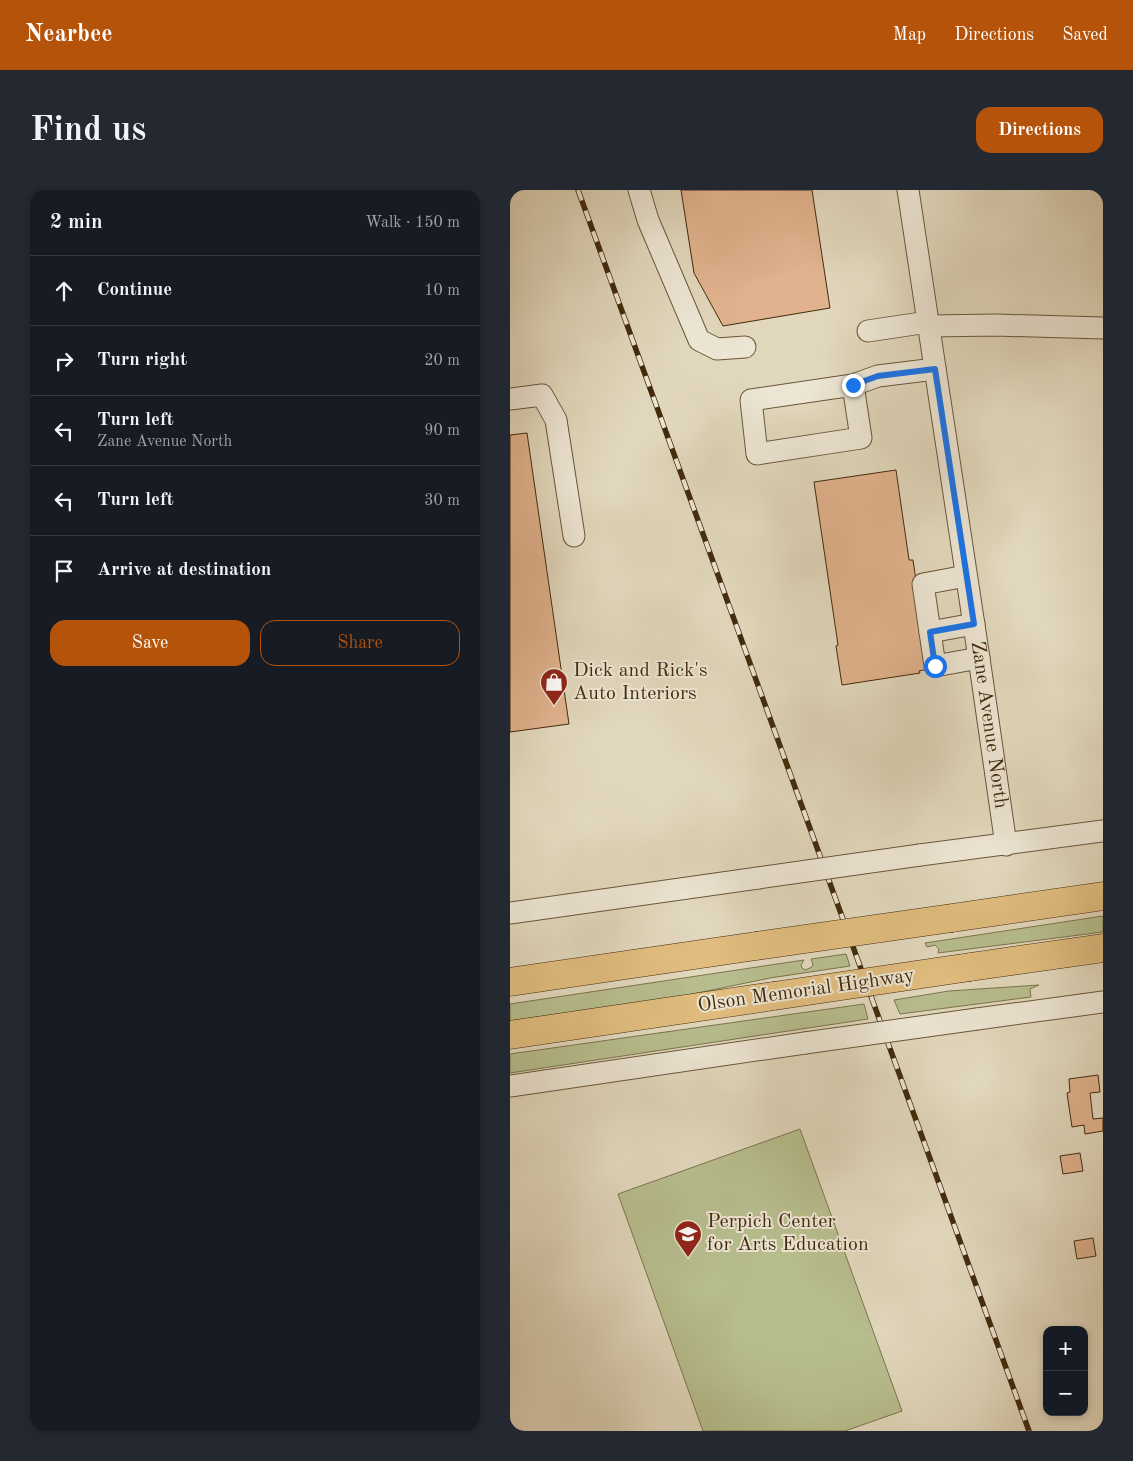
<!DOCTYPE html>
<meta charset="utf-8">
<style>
:root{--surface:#171b24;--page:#242831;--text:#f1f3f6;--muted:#9ea1a6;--line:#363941;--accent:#b45309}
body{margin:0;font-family:"Old Standard TT",serif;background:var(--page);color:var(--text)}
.controls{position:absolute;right:15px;bottom:15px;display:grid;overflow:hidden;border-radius:10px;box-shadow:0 2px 8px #0003}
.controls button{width:45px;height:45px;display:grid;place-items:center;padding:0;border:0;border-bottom:1px solid var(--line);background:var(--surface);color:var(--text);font:25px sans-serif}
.stop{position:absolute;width:15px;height:15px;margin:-11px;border:4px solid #1a73e8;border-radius:50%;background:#fff}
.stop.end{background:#1a73e8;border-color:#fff;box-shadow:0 1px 5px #0008}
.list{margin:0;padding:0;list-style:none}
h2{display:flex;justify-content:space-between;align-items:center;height:65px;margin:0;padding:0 20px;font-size:21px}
h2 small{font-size:16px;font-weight:400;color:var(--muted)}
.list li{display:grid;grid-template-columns:32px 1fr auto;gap:15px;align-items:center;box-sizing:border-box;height:70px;padding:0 20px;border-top:1px solid var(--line)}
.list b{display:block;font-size:19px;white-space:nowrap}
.list p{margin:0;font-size:16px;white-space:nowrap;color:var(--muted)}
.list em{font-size:16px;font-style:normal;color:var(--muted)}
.actions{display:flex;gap:10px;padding:15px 20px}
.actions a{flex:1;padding:11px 0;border:1px solid var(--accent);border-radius:15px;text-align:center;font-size:18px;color:var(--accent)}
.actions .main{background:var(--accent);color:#fff}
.icon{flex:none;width:28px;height:28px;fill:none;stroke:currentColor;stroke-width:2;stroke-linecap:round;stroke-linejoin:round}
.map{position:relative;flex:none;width:593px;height:1241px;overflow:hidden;border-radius:15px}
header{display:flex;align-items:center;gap:30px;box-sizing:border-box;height:70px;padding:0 25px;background:var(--accent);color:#fff}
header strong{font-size:24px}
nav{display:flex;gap:28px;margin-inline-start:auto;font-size:18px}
.intro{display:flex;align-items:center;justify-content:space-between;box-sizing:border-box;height:120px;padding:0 30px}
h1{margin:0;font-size:35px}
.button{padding:12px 22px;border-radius:15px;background:var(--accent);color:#fff;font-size:18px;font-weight:700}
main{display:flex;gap:30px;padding:0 30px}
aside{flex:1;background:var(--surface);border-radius:15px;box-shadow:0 2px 8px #0003}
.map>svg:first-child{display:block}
.green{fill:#b7bd8d;stroke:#7c744d}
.building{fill:#e0b28d;stroke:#422b0d}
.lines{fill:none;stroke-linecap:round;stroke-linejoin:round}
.minor-casing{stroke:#6a5639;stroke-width:23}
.highway-casing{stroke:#422b0d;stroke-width:29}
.minor{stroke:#ece5d3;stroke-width:21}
.highway{stroke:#e0bc7e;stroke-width:28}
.rail-casing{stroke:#422b0d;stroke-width:5.5}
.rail{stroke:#ece5d3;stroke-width:4;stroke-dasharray:11;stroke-linecap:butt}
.minor-bridge-casing{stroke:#6a5639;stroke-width:23;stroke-linecap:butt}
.highway-bridge-casing{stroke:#422b0d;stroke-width:29;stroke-linecap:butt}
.minor-bridge{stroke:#ece5d3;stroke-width:21}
.highway-bridge{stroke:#e0bc7e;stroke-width:28}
.route{stroke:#1a73e8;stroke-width:6}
.labels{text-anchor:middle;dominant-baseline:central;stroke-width:4;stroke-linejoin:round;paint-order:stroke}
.poi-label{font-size:20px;fill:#422b0d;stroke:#ece5d3;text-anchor:start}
.street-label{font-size:20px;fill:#422b0d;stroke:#ece5d3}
</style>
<header>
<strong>Nearbee</strong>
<nav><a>Map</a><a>Directions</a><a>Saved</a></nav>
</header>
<div class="intro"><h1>Find us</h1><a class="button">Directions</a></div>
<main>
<aside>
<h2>2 min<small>Walk · 150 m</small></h2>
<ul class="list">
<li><svg class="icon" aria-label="ahead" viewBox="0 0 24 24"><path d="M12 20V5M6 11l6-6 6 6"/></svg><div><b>Continue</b></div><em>10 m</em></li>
<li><svg class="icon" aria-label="right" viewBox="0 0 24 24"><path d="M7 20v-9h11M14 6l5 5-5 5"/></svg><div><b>Turn right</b></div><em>20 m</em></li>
<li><svg class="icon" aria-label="left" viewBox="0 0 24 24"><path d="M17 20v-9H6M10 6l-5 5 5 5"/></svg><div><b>Turn left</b><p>Zane Avenue North</p></div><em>90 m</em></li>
<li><svg class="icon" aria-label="left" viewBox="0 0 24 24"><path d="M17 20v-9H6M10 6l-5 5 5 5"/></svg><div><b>Turn left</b></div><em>30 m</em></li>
<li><svg class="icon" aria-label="arrive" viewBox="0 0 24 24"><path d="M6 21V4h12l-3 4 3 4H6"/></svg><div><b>Arrive at destination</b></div></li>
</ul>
<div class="actions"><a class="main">Save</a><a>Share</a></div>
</aside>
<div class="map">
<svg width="593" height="1241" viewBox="0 0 593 1241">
<rect width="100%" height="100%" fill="#e1d7bc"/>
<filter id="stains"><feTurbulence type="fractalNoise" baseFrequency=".004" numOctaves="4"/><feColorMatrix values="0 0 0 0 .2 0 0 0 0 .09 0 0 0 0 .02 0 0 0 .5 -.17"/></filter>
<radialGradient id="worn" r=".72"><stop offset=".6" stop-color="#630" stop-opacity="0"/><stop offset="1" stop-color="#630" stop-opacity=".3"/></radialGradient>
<path class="green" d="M593,726V742L428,763L429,759L425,755L417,757L415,753Z
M336,764L340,776L260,788L178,805L0,831V814L294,770L291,775L292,778L295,780L302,777L303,774L301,769Z
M529,795L520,799L521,807L390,824L384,810L439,801Z
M354,814L358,829L0,883V864Z
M290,939L392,1221L335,1241H193L108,1004Z"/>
<path class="building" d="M171,0H302L320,118L213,136L184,83Z
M17,243L59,534L0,542V245Z
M386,280L399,370H403L419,479L409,481L410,483L332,495L326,456L328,455L304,292Z
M588,885L590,902L580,903L583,929L593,928V941L575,944L574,935L562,937L557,903L560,902L559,889Z
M570,963L573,981L553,984L550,966Z
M583,1048L586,1066L567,1069L564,1051Z"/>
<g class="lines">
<g class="minor-casing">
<g id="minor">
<path d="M129,0L138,30L189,150L207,159L235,157"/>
<path id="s1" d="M398,0L469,468L496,655"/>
<path d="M419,136L485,135L593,138"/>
<path d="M358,141L418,132"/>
<path d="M343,195L351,248L247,264L241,210L343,195L368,186L425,179"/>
<path d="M0,209L32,205L46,230L64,346"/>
<path d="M464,434L420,442L425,476L469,468"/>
<path d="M420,442L413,394L456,386"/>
<path d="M410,665L593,641"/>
<path d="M0,723L248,688"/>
<path d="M467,829L593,812"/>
<path d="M0,896L295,853"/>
</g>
</g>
<g class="highway-casing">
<path id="highway" d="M442,728L593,706
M460,777L593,758
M0,792L246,756
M0,845L264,806"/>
</g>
<use href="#minor" class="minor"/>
<use href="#highway" class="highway"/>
<g class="rail-casing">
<path id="rail" d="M68,0L519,1241"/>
</g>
<use href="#rail" class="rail"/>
<g class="minor-bridge-casing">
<path id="minor-bridge" d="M248,688L410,665
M295,853L467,829"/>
</g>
<g class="highway-bridge-casing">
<path id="highway-bridge" d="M246,756L442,728
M264,806L460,777"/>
</g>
<use href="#minor-bridge" class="minor-bridge"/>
<use href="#highway-bridge" class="highway-bridge"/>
</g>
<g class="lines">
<path class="route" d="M343,195L368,186L425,179L464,434L420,442L425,476"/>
</g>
<defs>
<g id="shop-pin" transform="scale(1.4375)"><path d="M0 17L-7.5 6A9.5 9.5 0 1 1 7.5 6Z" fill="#8f2418" stroke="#ece5d3"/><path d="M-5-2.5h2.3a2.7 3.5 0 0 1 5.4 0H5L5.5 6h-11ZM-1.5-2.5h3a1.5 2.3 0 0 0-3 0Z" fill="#fff"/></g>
<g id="school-pin" transform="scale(1.4375)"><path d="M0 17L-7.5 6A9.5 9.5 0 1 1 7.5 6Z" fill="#8f2418" stroke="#ece5d3"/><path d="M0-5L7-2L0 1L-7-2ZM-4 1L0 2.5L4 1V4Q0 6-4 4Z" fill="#fff"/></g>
</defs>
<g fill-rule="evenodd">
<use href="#shop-pin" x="44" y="492"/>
<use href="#school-pin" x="178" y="1044"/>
</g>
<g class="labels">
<g class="poi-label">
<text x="63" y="481">Dick and Rick's<tspan x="63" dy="23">Auto Interiors</tspan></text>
<text x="197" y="1032">Perpich Center<tspan x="197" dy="23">for Arts Education</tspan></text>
</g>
<g class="street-label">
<text stroke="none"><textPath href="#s1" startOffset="541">Zane Avenue North</textPath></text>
<text transform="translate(296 801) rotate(-8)">Olson Memorial Highway</text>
</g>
</g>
<rect width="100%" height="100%" filter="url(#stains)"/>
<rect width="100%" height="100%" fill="url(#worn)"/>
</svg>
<div class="controls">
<button>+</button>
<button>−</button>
</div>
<div class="stop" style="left:425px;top:476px"></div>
<div class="stop end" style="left:343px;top:195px"></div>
</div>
</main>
